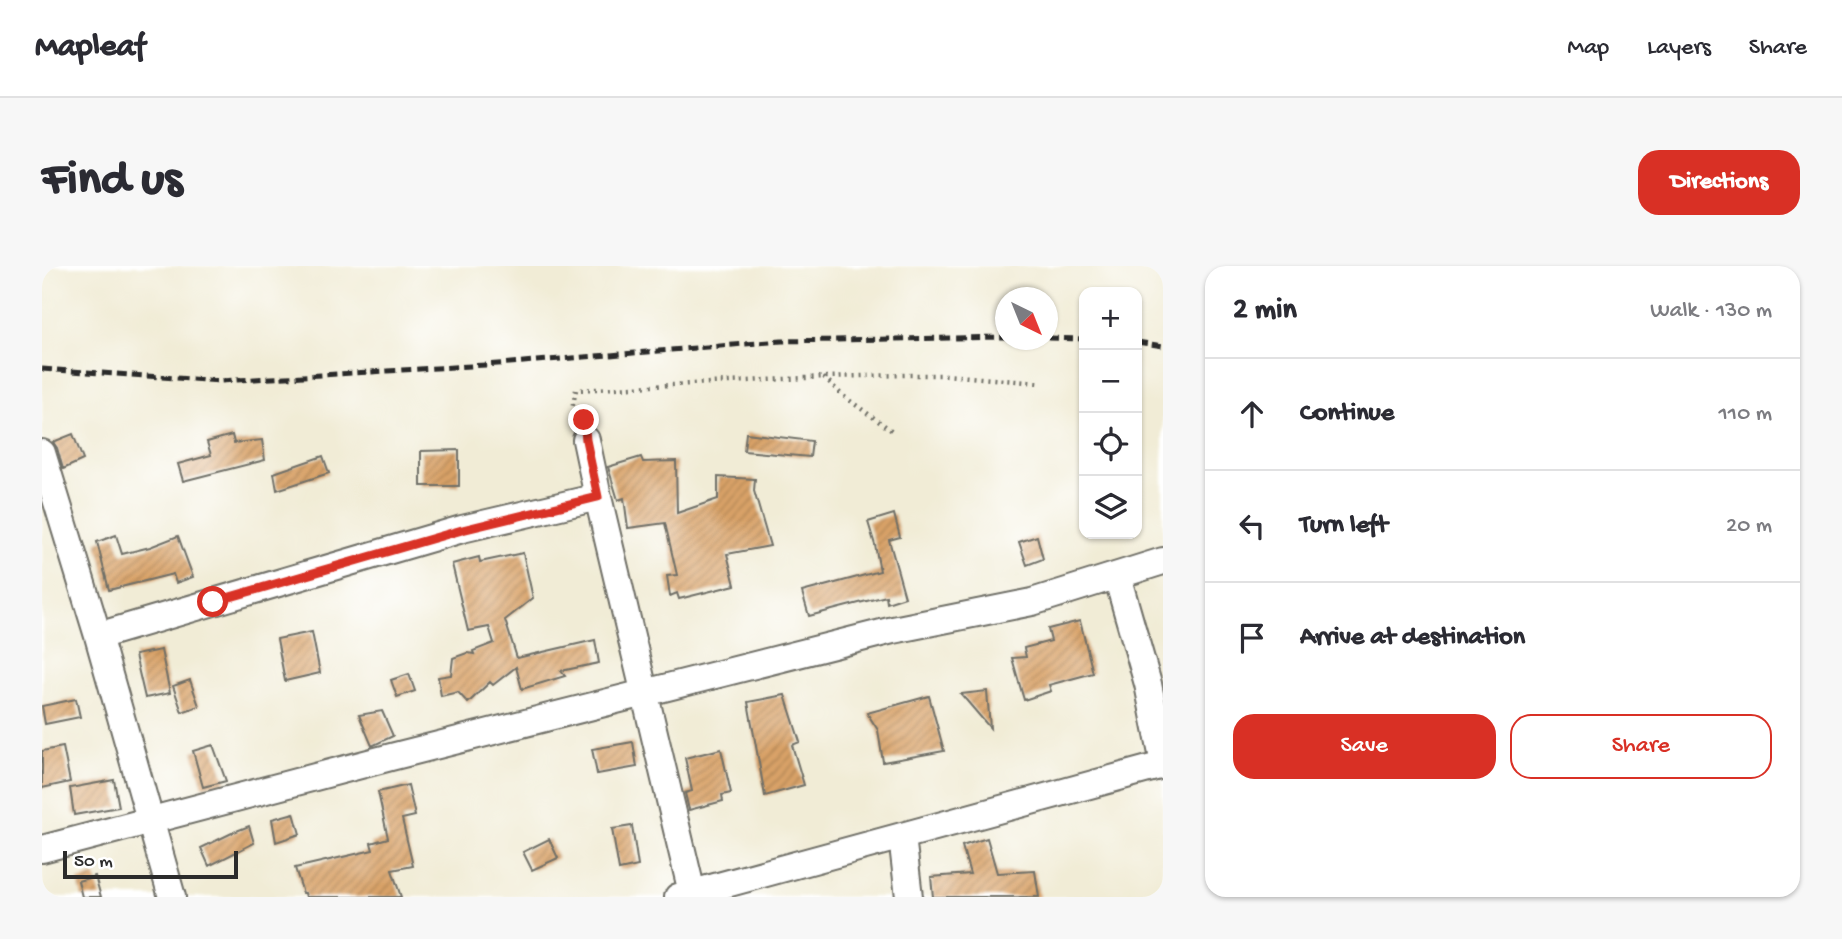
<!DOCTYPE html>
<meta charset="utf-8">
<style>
:root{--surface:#fff;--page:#f7f7f7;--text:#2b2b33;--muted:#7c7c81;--line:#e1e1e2;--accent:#d93025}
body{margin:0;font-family:"Gochi Hand",sans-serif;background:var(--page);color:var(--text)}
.controls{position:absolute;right:21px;top:21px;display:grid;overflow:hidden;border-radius:14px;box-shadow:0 2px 5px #0004}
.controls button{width:63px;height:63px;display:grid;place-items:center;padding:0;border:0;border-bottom:2px solid var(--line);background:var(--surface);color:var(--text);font:35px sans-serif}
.compass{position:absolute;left:953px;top:21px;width:63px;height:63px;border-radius:50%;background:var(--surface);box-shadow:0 2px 5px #0004;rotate:137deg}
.scale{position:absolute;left:21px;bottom:18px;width:175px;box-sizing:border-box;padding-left:7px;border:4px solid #2b2b2b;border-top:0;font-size:19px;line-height:24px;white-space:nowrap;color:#2b2b2b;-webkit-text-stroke:5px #fff;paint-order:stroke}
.stop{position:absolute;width:21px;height:21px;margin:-16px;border:5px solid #d93025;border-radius:50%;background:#fff}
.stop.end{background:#d93025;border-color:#fff;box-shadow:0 2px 7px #0008}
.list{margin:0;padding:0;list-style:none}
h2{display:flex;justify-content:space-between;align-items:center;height:91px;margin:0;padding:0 28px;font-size:30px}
h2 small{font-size:23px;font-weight:400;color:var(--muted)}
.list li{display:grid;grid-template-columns:46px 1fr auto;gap:21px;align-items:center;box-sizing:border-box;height:112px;padding:0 28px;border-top:2px solid var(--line)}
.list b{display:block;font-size:26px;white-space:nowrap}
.list em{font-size:23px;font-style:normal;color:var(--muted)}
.actions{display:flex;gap:14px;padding:21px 28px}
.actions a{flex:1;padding:16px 0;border:2px solid var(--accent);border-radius:21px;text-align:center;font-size:24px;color:var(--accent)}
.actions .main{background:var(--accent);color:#fff}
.icon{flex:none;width:38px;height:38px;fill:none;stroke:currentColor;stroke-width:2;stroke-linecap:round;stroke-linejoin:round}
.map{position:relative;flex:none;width:1121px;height:631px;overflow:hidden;border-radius:21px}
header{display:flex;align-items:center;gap:42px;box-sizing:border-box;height:98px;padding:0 35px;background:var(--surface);border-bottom:2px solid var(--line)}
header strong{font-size:33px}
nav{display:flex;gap:38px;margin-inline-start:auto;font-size:24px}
.intro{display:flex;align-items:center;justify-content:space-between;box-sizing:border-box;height:168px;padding:0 42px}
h1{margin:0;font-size:49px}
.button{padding:18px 32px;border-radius:21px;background:var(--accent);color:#fff;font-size:24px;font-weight:700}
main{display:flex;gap:42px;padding:0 42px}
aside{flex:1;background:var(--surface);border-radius:21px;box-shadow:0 2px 5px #0004}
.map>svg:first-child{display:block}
.building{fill:url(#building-hatch)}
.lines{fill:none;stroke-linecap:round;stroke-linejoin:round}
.minor-casing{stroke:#706f67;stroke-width:30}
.path{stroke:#706f67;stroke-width:4.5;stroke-dasharray:2 5;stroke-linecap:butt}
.minor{stroke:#fff;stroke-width:26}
.rail{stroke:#2b2b2b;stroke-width:5;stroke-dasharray:10 5;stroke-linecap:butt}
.route{stroke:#d93025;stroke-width:9}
</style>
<header>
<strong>Mapleaf</strong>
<nav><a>Map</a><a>Layers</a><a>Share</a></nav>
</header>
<div class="intro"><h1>Find us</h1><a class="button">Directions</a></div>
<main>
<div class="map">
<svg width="1121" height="631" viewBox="0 0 1121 631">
<defs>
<pattern id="building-hatch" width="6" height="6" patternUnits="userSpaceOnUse" patternTransform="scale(1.75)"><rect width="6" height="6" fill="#d9a267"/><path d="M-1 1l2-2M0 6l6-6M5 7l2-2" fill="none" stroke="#b08455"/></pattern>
</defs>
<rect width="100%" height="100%" fill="#fff"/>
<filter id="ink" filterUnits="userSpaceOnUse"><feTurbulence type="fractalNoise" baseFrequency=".0143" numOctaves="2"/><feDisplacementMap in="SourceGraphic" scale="14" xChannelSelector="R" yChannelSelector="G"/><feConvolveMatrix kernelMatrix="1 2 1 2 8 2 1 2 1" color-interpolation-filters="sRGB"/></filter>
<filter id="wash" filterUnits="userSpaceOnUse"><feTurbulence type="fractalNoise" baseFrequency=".00686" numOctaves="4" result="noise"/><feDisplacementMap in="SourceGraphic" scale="28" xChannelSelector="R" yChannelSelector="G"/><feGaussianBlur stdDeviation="1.57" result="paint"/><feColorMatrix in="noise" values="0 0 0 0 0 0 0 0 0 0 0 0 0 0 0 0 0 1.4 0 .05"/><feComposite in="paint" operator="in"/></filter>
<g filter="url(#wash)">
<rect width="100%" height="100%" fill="#f1ecd6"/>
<g id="blocks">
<path class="building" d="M704,167L770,175L768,191L702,185Z
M31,168L41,194L21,203L15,182L11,176Z
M190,169L192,177L220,174L223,194L141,215L136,198L169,189L165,176Z
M417,184V220H379V185Z
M281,190L287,207L235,224L232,207Z
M599,191L601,196L634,195L635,247L676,233V211L713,213L712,225L728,280L685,288L693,319L637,333L635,327L628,330L625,310L635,309L623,257L586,262L582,232L576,234L566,201Z
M852,248L858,271L847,274L863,331L845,337L844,330L767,350L760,326L838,305L833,279L826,256Z
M74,269L80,288L108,281L136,270L151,311L134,317L131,308L67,324L55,276Z
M995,270L1001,293L985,299L977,276Z
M481,287L491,332L463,354L475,392L553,374L557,397L519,405L523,410L480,423L474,401L451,419L448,416L426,437L416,426L399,430L396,411L409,409L411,392L425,387L432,388L431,385L452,377L447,361L426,365L410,298L437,291L438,296Z
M1038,355L1051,407L1007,419L1009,425L982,434L970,392L984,391L982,382L1009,375L1006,363Z
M270,366L278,407L243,415L235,373Z
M119,384L128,427L103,432L93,389Z
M367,408L373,425L355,431L349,414Z
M148,414L157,440L140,446L131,420Z
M945,425L948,462L919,428Z
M743,429L758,476L750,479L762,519L723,530L706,436Z
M887,430L902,485L841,496L836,464L825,447Z
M34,433L38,451L3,458L0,440Z
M340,445L351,470L330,480L317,449Z
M591,476L595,501L555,508L550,483Z
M171,479L184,515L161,521L151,485Z
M21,481L28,516L0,522V485Z
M679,483L689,527L680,529L681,535L647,544L643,527L650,525L643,492Z
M72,514L77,541L32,549L28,522Z
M366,519L373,550L360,553L371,600L350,604L359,631H264L263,627H261L253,602L331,584L329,577L346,572L336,526Z
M252,547L258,568L234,576L230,553Z
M207,560L212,577L167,600L159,582L192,566Z
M590,560L596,600L577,604L570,563Z
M945,572L955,607L993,605L997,631H891L889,611L928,608L920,580Z
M507,573L516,592L490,604L481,586Z
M53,610L59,631H40L36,615Z"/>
</g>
</g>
<g filter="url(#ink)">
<use href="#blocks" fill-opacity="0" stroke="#706f67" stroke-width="2"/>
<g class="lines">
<g class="minor-casing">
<path id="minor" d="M544,174L556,231L651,631
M0,187L56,370L130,631
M1075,310L1106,418L1121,493
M56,370L420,263L556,231
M860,570L867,631
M0,583L349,491L851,364L990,336L1121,295
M636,631L1121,499"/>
</g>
<path class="path" d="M782,111L800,129L853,167
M538,150L530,143L534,124L782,111L863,109H904L997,117"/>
<use href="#minor" class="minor"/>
<path class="rail" d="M1006,72L1042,73
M1095,76L1121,80
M0,103L179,115L444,99L740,75L964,71"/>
</g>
</g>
<g class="lines" filter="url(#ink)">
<path class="route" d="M171,336L420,264L556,231L544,174L542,154"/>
</g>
</svg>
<div class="controls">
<button>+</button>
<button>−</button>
<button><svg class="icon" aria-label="locate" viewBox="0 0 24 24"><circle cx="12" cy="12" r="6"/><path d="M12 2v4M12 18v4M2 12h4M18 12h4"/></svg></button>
<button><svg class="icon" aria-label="layers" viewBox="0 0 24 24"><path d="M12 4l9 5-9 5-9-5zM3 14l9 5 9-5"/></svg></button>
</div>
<svg class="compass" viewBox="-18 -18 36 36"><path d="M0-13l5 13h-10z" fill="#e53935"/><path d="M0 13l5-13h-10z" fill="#7c7c81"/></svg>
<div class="scale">50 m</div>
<div class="stop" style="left:171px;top:336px"></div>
<div class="stop end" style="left:542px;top:154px"></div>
</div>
<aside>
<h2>2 min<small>Walk · 130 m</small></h2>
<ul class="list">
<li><svg class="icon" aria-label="ahead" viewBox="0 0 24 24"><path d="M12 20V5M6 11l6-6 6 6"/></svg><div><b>Continue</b></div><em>110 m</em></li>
<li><svg class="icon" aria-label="left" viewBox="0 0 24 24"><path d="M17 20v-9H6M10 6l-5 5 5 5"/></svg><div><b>Turn left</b></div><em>20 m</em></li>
<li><svg class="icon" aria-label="arrive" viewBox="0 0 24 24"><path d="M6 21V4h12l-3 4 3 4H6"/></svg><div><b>Arrive at destination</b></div></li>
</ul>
<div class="actions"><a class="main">Save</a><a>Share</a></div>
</aside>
</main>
